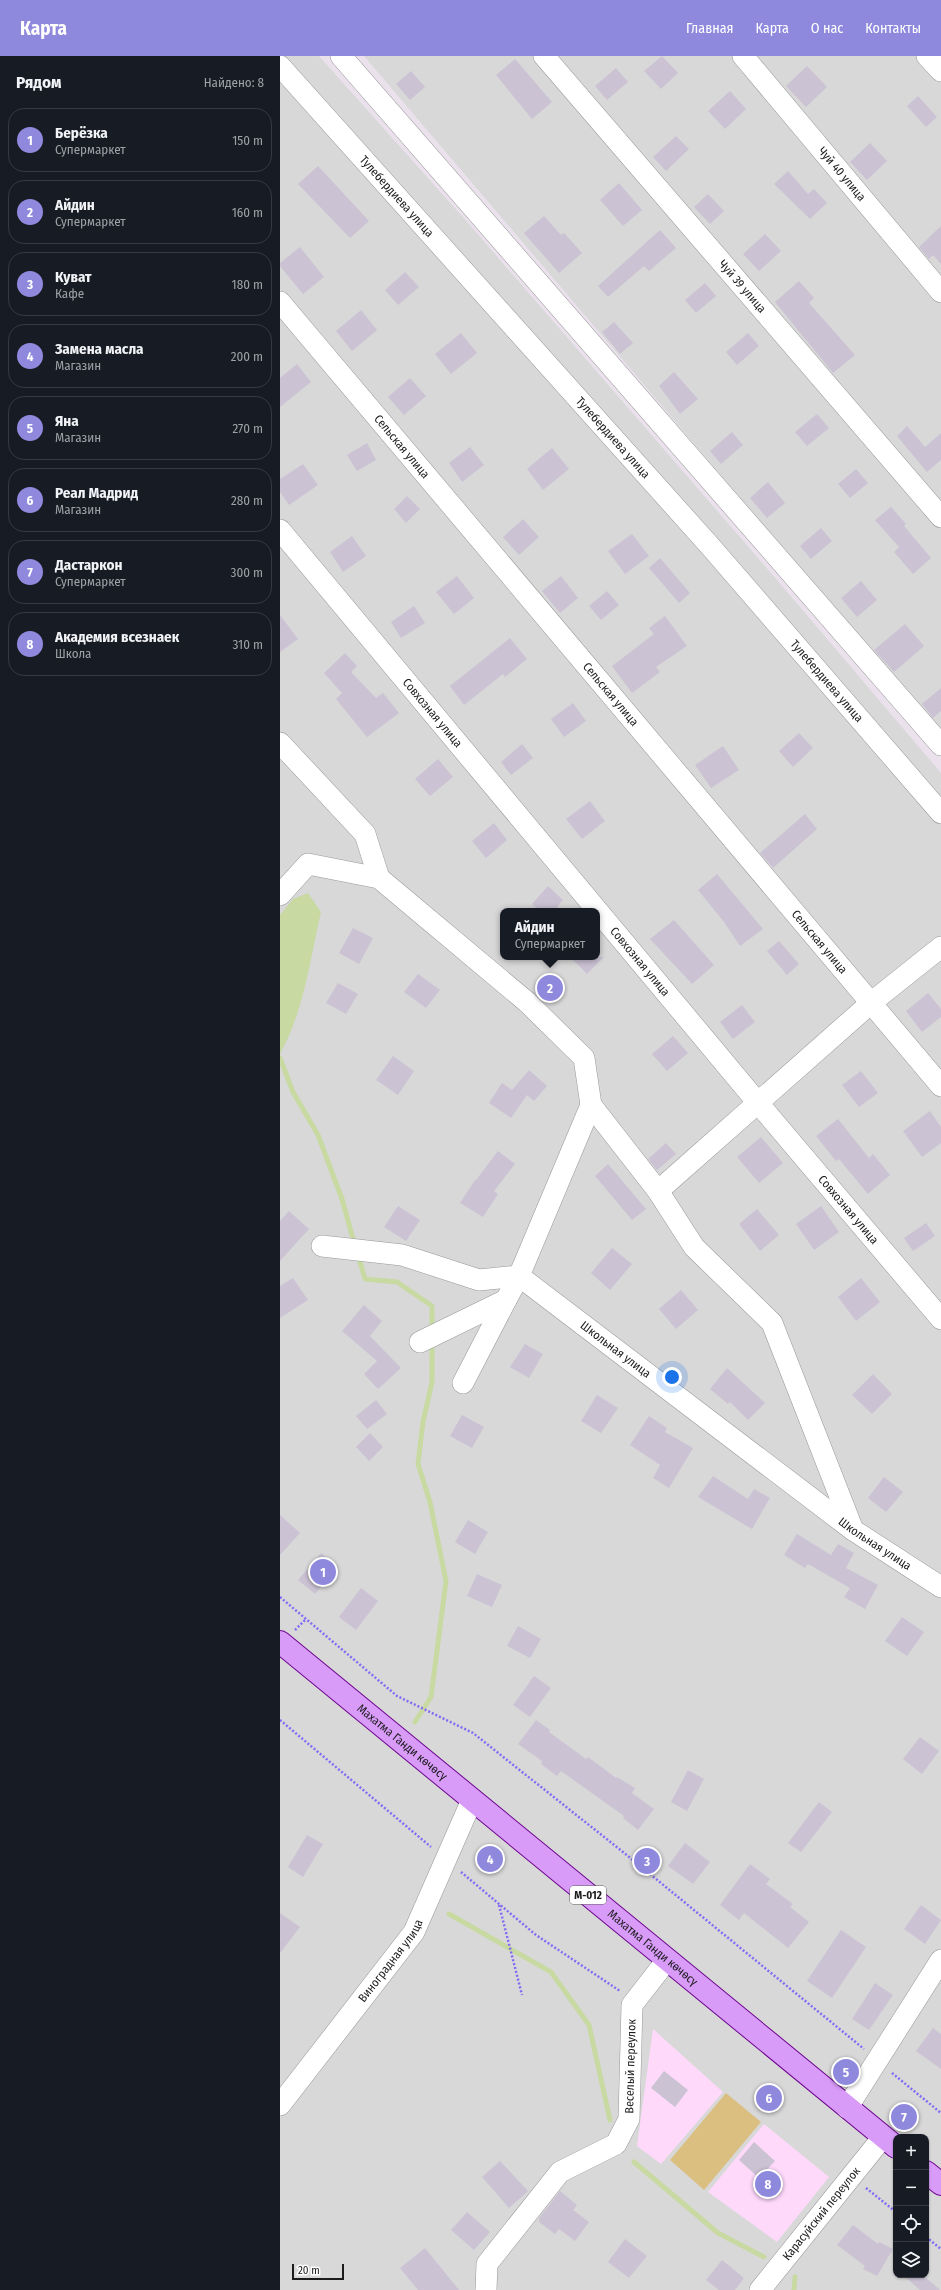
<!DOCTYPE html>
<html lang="ru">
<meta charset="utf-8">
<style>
:root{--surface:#171b24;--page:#242831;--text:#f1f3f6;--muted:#9ea1a6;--line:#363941;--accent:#8f89dd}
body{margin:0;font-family:"Fira Sans Condensed",sans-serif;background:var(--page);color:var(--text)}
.controls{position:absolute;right:12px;bottom:12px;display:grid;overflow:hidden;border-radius:8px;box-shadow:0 1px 3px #0004}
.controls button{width:36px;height:36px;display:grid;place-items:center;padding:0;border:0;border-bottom:1px solid var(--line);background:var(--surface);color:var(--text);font:20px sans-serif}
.scale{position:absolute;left:12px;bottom:10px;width:52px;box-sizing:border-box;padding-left:4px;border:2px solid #1b1b1b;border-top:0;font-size:11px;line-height:14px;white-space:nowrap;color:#1b1b1b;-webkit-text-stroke:3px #fff;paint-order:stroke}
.you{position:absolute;left:392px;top:1321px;width:14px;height:14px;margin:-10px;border:3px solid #fff;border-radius:50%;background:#1a73e8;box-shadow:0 0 0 6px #1a73e833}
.badge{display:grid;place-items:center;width:26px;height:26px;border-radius:50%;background:var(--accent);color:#fff;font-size:13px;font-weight:700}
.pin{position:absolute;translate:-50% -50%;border:2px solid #fff;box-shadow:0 1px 4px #0006}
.popup{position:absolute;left:220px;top:852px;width:100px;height:52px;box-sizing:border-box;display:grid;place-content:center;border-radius:8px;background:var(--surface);filter:drop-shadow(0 1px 3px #0005);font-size:13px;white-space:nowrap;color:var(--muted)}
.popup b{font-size:15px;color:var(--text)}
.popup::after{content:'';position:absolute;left:50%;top:100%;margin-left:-8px;border:8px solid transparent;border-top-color:var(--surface)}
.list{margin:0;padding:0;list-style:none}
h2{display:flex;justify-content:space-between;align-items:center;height:52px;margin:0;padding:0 16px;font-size:17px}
h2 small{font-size:13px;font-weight:400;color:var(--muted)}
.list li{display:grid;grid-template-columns:26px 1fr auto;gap:12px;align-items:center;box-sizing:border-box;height:64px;margin:0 8px 8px;padding:0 8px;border:1px solid var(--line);border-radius:16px}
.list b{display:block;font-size:15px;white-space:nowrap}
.list p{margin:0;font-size:13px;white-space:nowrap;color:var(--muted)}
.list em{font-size:13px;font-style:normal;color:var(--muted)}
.icon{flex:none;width:22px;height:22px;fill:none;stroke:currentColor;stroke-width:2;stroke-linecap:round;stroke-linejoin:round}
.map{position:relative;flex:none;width:661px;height:2234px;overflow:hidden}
header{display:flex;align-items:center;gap:24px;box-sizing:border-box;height:56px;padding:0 20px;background:var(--accent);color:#fff}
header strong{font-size:19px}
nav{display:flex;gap:22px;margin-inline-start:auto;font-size:14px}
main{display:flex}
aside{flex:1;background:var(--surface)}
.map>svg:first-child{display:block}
.residential{fill:#d8d8d9;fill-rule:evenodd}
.education{fill:#fed9fa}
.pitch{fill:#dabf81}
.water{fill:#c8d9a2}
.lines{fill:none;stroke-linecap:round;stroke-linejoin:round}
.stream{stroke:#c8d9a2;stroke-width:5}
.building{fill:#cbc2d3}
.minor-casing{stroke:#989898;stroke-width:22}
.major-casing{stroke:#6c058d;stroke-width:24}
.path{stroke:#856af4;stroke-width:2.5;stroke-dasharray:2 2;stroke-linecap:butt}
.minor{stroke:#fff;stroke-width:21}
.major{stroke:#d89bf8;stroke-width:22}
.labels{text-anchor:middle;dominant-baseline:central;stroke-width:4;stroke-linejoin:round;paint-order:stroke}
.shield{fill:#fff;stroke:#5f5f5f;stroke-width:1}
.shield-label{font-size:11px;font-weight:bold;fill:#1b1b1b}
.street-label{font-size:12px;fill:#1b1b1b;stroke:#fff}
</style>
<header>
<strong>Карта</strong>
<nav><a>Главная</a><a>Карта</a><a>О нас</a><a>Контакты</a></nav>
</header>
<main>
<aside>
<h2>Рядом<small>Найдено: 8</small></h2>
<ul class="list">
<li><span class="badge">1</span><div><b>Берёзка</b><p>Супермаркет</p></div><em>150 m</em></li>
<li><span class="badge">2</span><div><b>Айдин</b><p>Супермаркет</p></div><em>160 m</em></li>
<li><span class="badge">3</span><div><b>Куват</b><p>Кафе</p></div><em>180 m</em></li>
<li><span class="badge">4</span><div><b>Замена масла</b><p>Магазин</p></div><em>200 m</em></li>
<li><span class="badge">5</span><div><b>Яна</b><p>Магазин</p></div><em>270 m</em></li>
<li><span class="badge">6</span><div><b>Реал Мадрид</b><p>Магазин</p></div><em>280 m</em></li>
<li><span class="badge">7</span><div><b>Дастаркон</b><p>Супермаркет</p></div><em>300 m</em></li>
<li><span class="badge">8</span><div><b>Академия всезнаек</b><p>Школа</p></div><em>310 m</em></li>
</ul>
</aside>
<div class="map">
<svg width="661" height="2234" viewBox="0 0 661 2234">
<rect width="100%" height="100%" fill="#eae1ec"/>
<path class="residential" d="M0,0H39L189,168L497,524L661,717V2234H0ZM223,855H317V901H223ZM616,2081H646V2219H616Z
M84,0H661V678L623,633Z"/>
<path class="education" d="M373,1973L443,2036L381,2108L357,2090Z
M484,2068L549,2121L497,2186L428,2136Z"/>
<path class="pitch" d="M446,2037L481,2066L424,2134L390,2104Z"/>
<path class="water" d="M28,837L41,856C30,904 24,955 0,998V859L13,843Z"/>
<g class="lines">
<path class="stream" d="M0,1002L13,1036L38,1079L62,1143L75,1190
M78,1199L85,1223L117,1226L152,1250V1275
M135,1666L151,1641L166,1525L150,1446L138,1408L143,1366L152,1326V1285
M169,1858L271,1916L309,1969L330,2064
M354,2106L438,2177L484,2201
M514,2234L515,2221"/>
</g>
<path class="building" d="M382,0L398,17L381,33L364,15Z
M235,3L272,46L252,63L216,19Z
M527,10L547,31L526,51L506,30Z
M336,12L348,26L327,44L315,30Z
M131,15L145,31L130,44L116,28Z
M450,35L466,53L445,73L428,55Z
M638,40L657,61L646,71L627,50Z
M396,80L409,93L386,115L373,101Z
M590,87L607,105L587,124L570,106Z
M38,110L89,165L70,182L18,128Z
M508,115L528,138L534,133L547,147L530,163L494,128Z
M339,127L362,154L343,170L320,144Z
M428,138L444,155L430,168L414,151Z
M264,160L281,179L284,177L302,197L279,217L244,177Z
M661,170V208L653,199L649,203L639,191Z
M380,174L396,192L369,215L364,210L328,241L318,230Z
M485,178L501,195L479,215L463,198Z
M20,191L44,221L23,238L0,210V207Z
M125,216L139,231L118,249L105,234Z
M519,225L534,242L529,247L575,299L553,317L495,246Z
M425,227L436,240L416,257L405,244Z
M81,254L97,274L72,295L56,275Z
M334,266L353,287L340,298L322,276Z
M181,277L197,297L171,318L155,298Z
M468,277L479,290L457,309L446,296Z
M17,308L31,326L0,351V322Z
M394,316L418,343L400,358L379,330Z
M130,322L146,340L124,359L108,341Z
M537,358L549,372L527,390L515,376Z
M627,370L645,391L661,377V404L647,416L617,380Z
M452,376L463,389L441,408L430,395Z
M87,387L96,404L77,415L67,399Z
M190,391L204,409L182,426L169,407Z
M272,392L289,413L263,434L247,413Z
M23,408L38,429L9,449L0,436V423Z
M576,413L588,427L570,442L558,428Z
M488,426L505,447L487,462L470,442Z
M127,440L140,453L126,467L114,453Z
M611,451L626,468L624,470L651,502L633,518L614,496L619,491L595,464Z
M243,463L259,481L239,499L223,481Z
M541,472L552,485L531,503L520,490Z
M352,478L369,500L345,518L328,495Z
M72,480L86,500L63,516L50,496Z
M380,502L410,537L399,547L369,512Z
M177,520L194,542L174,558L156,536Z
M281,520L298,542L280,557L262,535Z
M581,525L597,544L577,561L561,542Z
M327,535L339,549L321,564L309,550Z
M134,550L145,567L121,582L111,566Z
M0,559L18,583L0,596Z
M385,560L407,590L376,611L380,616L352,637L332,610L374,578L369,572Z
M625,568L644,590L614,616L594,594Z
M230,582L247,603L225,621L223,618L184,649L170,630Z
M65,597L77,610L71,616L96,642L103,637L119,657L87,681L56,643L62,637L44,617Z
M661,632V655L653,662L642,648Z
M293,647L306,665L284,681L271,663Z
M519,677L533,692L513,711L499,695Z
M242,688L253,702L231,719L221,706Z
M443,690L459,714L431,732L415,709Z
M158,703L173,721L150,740L135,723Z
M310,745L325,765L302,783L286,763Z
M525,758L537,773L493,812L480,797Z
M214,767L227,784L206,802L192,785Z
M437,818L483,873L460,890L444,866L418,834Z
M268,830L283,844L274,855H260L252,848Z
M394,864L434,909L412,928L370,883Z
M73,872L93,882L79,908L59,897Z
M499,885L519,908L507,919L487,895Z
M290,901H324L307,918Z
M138,918L160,934L146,952L124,936Z
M58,927L78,938L66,958L46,947Z
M648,937L661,953V961L642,976L626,955Z
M462,949L475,966L453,983L440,966Z
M393,980L408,997L387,1015L372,998Z
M113,1000L134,1015L118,1039L96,1024Z
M249,1014L267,1030L254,1045L247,1039L231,1062L209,1047L222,1027L232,1034Z
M581,1015L598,1037L579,1051L562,1029Z
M650,1055L661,1071V1087L642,1101L623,1075Z
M558,1063L589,1102L593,1098L610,1119L588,1138L559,1103L556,1105L536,1080Z
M481,1081L503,1107L479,1127L457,1101Z
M386,1087L396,1098L377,1114L368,1103Z
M218,1095L235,1108L214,1135L218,1138L203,1161L180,1147L195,1124H196Z
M328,1108L366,1153L352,1164L315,1120Z
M118,1150L140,1164L126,1185L104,1171Z
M541,1150L559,1176L534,1194L516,1168Z
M477,1153L499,1179L480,1195L459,1168Z
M9,1155L29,1173L0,1205V1165Z
M646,1167L655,1180L633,1195L624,1182Z
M332,1192L352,1208L330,1234L311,1217Z
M13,1222L28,1244L0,1262V1230Z
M581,1222L600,1246L576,1265L558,1241Z
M401,1234L418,1254L396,1273L379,1253Z
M84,1249L102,1265L90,1280L121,1312L98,1333L84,1318L97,1305L62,1275Z
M245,1288L263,1298L249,1322L230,1311Z
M447,1312L485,1347L468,1364L450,1346L448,1348L430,1333Z
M593,1318L612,1338L592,1358L572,1339Z
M317,1339L338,1352L321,1377L301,1365Z
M96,1344L107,1358L87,1373L76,1360Z
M182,1359L204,1371L192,1392L170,1380Z
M369,1360L387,1372L385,1376L413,1392L389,1432L373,1422L380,1409L350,1389Z
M90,1377L103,1391L89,1405L76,1391Z
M433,1420L468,1443L474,1433L490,1442L472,1473L418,1441Z
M604,1421L623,1436L606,1456L588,1442Z
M0,1459L20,1477L0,1499Z
M188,1464L208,1476L195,1498L175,1486Z
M517,1478L551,1499L558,1488L574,1497L566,1512L598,1529L585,1553L564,1541L570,1532L528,1508L525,1512L504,1499Z
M41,1497L58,1511L35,1538L18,1524Z
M197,1518L222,1529L212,1551L187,1540Z
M81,1532L98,1545L76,1574L59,1561Z
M622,1561L644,1576L627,1600L605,1585Z
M238,1570L261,1583L250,1602L227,1590Z
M254,1620L271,1632L250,1661L233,1649Z
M256,1664L270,1674L269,1676L306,1703L308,1701L336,1722L337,1721L355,1732L352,1737L374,1753L358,1774L343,1762L344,1760L281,1715L277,1720L261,1708L262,1705L238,1688Z
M640,1681L659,1695L642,1718L623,1703Z
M408,1714L424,1723L407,1755L391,1746Z
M539,1746L552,1756L521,1796L508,1787Z
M27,1779L43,1788L23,1821L8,1811Z
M405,1787L430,1806L413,1828L388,1810Z
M470,1808L490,1823L486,1828L513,1848L510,1851L529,1866L508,1892L464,1857L459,1864L440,1849Z
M641,1849L661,1864L645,1888L624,1873Z
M0,1857L20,1871L0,1897Z
M561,1874L586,1891L552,1942L527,1925Z
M595,1927L613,1939L589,1974L572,1963Z
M653,1972L661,1978V2013L636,1995Z
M384,2015L408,2034L395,2051L371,2032Z
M474,2086L495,2105L479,2122L459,2104Z
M220,2105L248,2135L229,2152L202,2121Z
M280,2135L297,2149L293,2154L309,2166L295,2185L279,2173L275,2178L259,2166V2162Z
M187,2156L210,2176L194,2194L171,2174Z
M573,2169L598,2188L599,2186L613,2193L597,2220L583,2213L585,2210L557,2189Z
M345,2183L367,2200L349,2222L328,2206Z
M145,2192L179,2234H138L120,2212Z
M442,2204L464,2222L455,2234H439L426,2224Z
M623,2219H643L660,2234H640Z"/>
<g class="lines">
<g class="minor-casing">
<g id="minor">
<path d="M61,0L661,689"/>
<path id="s1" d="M264,0L661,461"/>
<path id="s2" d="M463,0L661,236"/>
<path d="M647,0L661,15"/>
<path id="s3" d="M0,10L430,490L661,757"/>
<path id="s4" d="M0,246L661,1030"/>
<path id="s5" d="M0,474L478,1047L661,1263"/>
<path d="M0,687L85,778L99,822"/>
<path d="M0,839L28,808L99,822L247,946L304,1002L311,1049L378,1135L414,1191L492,1267L573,1474"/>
<path id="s6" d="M311,1049L239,1220L573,1474L661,1531"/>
<path d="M378,1135L592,946L661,891"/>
<path d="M42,1190L122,1199L199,1224L239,1220"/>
<path d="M140,1286L226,1244L239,1220"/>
<path d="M183,1327L226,1244"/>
<path id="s7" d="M0,2049L134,1876L192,1744"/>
<path d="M567,2052L661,1904"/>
<path id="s8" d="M206,2234L207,2208L280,2116L336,2088L349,2063L352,1949L387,1904"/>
<path id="s9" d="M480,2234L603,2081"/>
</g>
</g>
<g class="major-casing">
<g id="major">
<path id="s10" d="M0,1586L616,2091"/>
<path d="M646,2116L661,2128"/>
</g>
</g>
<path class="path" d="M0,1541L117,1640L193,1677L343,1796L584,1993
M15,1574L26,1563
M0,1664L151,1791
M181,1816L256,1879L340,1935
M219,1849L242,1939
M612,2017L661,2057
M586,2132L616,2156
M646,2181L661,2193"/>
<use href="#minor" class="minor"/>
<use href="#major" class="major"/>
</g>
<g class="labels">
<rect class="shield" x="290" y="1830" width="36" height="18" rx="3"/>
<g class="shield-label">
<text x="308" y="1839">М-012</text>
</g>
<g class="street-label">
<text stroke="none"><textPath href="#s2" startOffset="154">Чуй 40 улица</textPath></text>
<text stroke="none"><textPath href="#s3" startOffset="175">Тулебердиева улица</textPath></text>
<text stroke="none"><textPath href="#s1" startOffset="304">Чуй 39 улица</textPath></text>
<text stroke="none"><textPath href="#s3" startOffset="499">Тулебердиева улица</textPath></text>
<text stroke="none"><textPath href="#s4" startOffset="189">Сельская улица</textPath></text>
<text stroke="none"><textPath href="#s3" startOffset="823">Тулебердиева улица</textPath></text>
<text stroke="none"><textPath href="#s4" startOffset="513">Сельская улица</textPath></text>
<text stroke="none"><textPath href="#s5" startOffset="238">Совхозная улица</textPath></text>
<text stroke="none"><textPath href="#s4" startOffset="837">Сельская улица</textPath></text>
<text stroke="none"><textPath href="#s5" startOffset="562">Совхозная улица</textPath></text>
<text stroke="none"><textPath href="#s5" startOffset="886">Совхозная улица</textPath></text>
<text stroke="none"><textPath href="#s6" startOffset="307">Школьная улица</textPath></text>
<text stroke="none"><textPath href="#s6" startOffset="631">Школьная улица</textPath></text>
<text stroke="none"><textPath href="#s10" startOffset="158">Махатма Ганди көчөсү</textPath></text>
<text stroke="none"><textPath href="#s10" startOffset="482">Махатма Ганди көчөсү</textPath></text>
<text stroke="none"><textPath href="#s7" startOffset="182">Виноградная улица</textPath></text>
<text stroke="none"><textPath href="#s8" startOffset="287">Веселый переулок</textPath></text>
<text stroke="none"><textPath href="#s9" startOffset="98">Карасуйский переулок</textPath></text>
</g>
</g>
</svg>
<div class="controls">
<button>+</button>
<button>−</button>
<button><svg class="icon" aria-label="locate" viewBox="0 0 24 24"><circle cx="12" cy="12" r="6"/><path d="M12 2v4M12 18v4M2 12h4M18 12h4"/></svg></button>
<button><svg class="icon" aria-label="layers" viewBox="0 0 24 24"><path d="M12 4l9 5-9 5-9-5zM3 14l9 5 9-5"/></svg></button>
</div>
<div class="scale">20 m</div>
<div class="you"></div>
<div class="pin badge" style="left:43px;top:1516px">1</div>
<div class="pin badge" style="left:270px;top:932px">2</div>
<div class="popup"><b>Айдин</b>Супермаркет</div>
<div class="pin badge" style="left:367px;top:1805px">3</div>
<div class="pin badge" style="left:210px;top:1803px">4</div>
<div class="pin badge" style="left:566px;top:2016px">5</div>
<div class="pin badge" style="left:489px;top:2042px">6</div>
<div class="pin badge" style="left:624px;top:2061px">7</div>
<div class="pin badge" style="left:488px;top:2128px">8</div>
</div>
</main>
